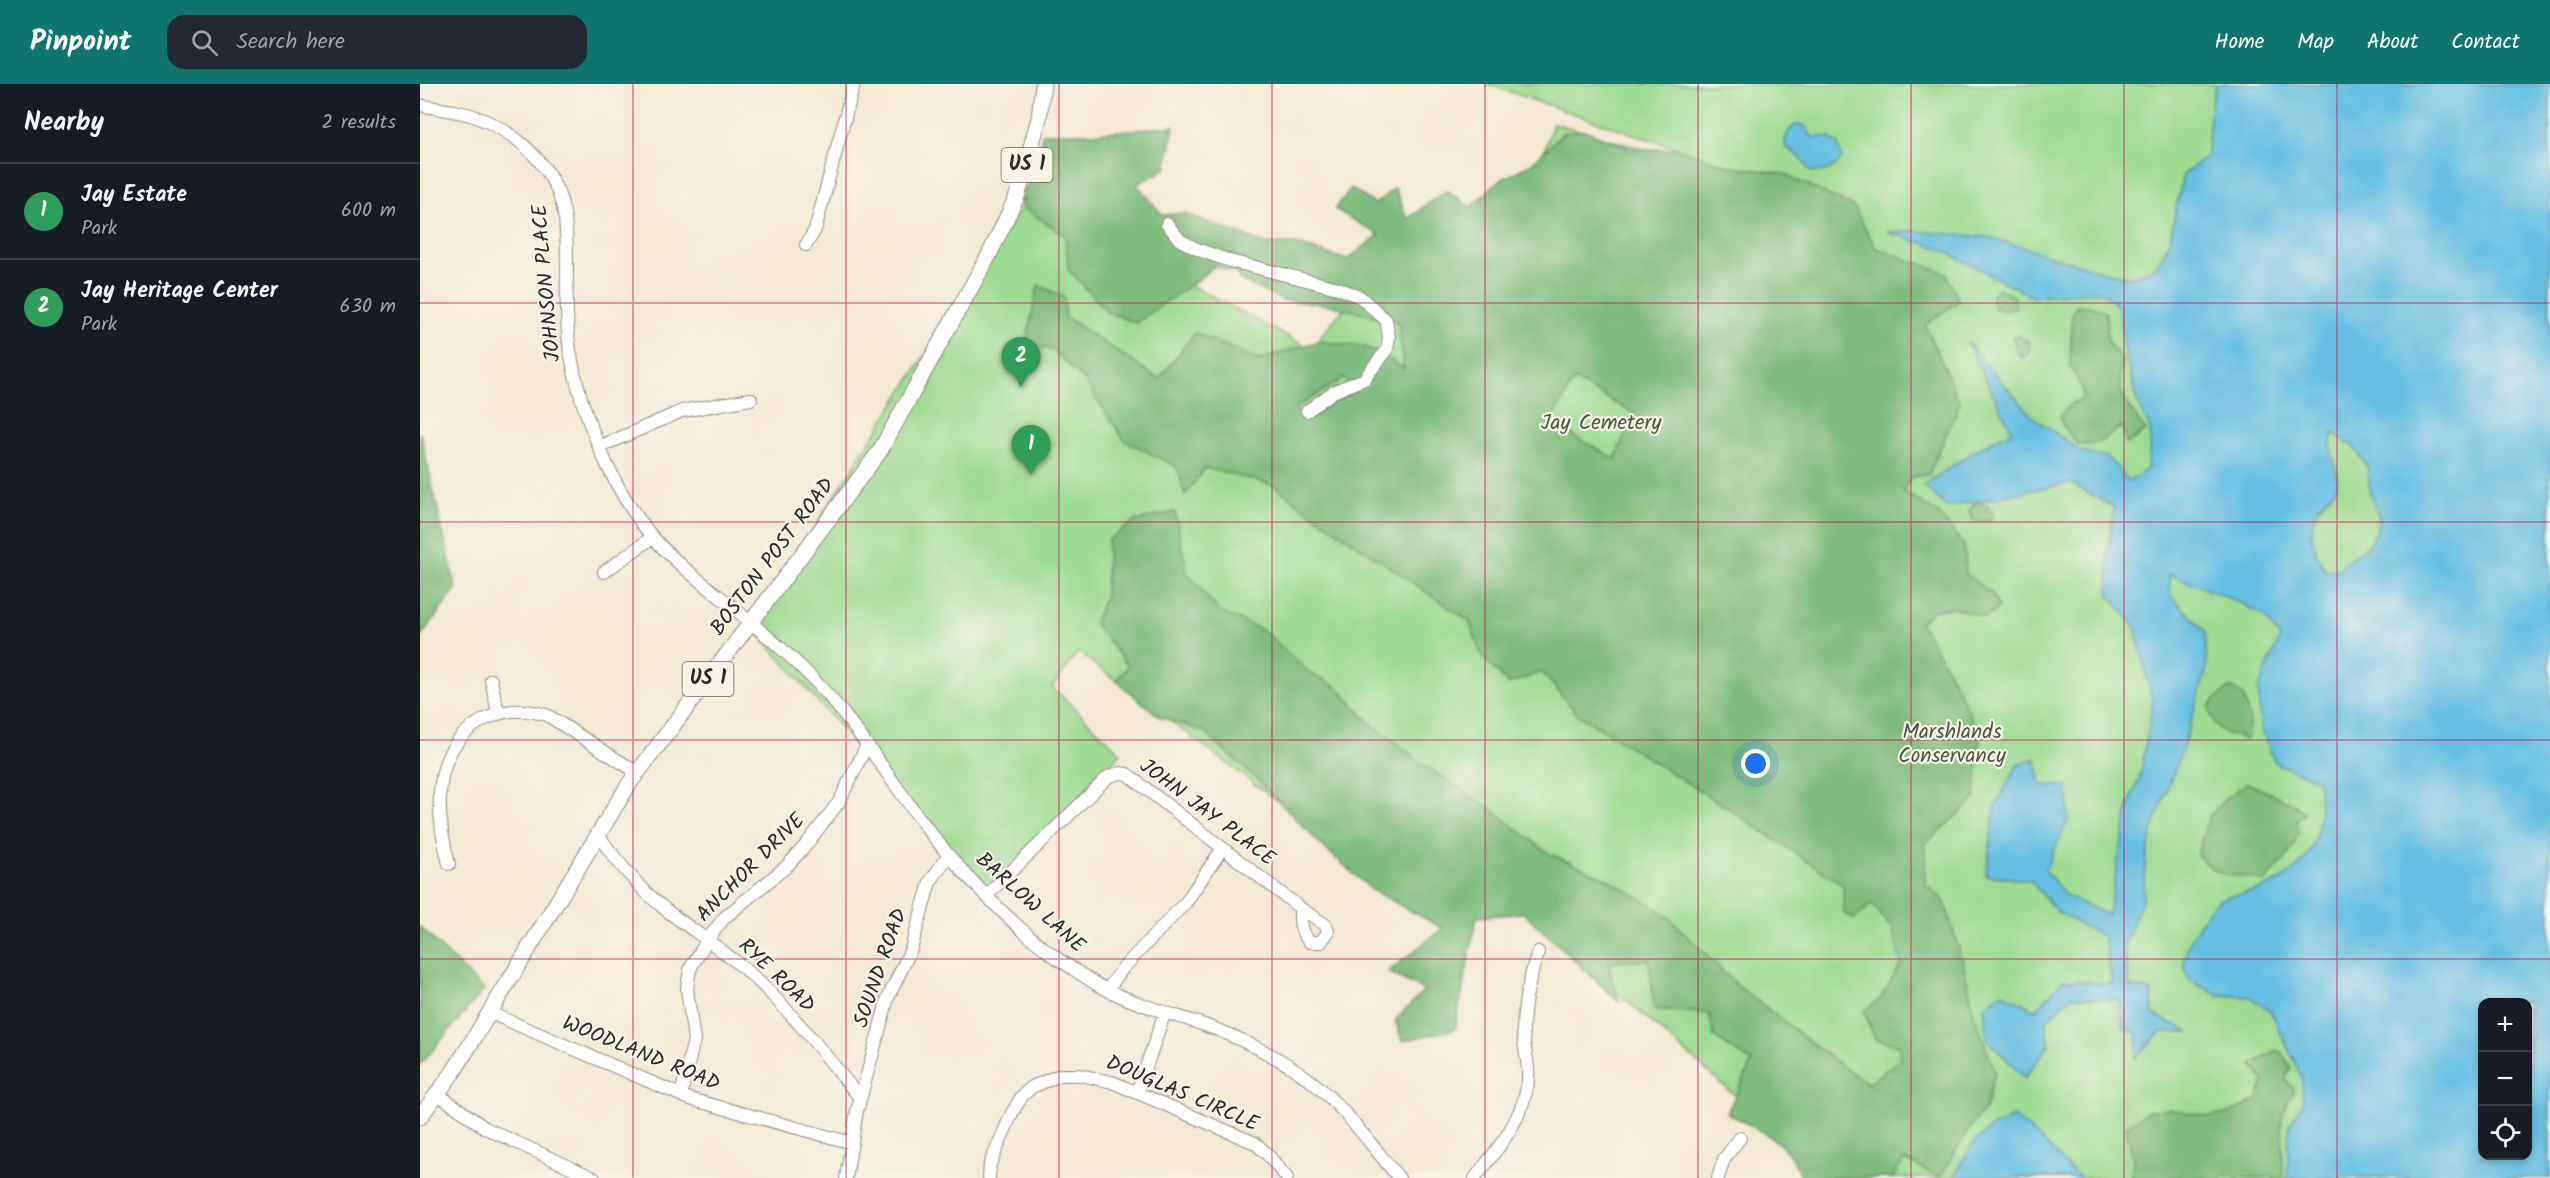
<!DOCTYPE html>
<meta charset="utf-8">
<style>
:root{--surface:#171b24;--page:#242831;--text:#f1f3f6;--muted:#9ea1a6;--line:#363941;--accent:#0f766e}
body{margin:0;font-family:Kalam,sans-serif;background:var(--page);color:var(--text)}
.controls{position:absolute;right:18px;bottom:18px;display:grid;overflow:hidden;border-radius:12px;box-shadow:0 3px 9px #0003}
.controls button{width:54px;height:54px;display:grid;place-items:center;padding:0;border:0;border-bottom:2px solid var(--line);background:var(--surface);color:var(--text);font:30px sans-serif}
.you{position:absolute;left:1336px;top:680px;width:21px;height:21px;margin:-15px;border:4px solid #fff;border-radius:50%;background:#1a73e8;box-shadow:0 0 0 9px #1a73e833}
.badge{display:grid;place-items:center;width:39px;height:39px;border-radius:50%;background:var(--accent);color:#fff;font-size:20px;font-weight:700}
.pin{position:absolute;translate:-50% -50px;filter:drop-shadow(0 2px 3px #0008)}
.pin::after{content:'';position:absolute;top:32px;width:21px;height:18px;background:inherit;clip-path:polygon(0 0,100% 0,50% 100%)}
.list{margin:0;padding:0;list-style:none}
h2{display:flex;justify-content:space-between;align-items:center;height:78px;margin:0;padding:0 24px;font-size:26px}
h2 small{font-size:20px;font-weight:400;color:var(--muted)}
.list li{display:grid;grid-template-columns:39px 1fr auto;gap:18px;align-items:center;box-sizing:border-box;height:96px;padding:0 24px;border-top:2px solid var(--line)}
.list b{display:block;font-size:22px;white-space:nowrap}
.list p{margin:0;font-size:20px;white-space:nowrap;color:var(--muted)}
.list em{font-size:20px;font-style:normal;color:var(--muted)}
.icon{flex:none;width:33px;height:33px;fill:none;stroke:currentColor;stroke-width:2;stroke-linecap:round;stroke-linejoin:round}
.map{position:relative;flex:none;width:2130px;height:1094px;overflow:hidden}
header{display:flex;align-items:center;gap:36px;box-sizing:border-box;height:84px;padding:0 30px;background:var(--accent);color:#fff}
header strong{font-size:28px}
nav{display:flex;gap:33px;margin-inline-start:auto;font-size:21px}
.search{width:420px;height:54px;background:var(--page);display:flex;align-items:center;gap:15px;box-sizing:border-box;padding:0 21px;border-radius:18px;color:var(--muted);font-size:22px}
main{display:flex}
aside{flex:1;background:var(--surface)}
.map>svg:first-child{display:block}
.green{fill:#9edc91;stroke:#64845e;stroke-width:1.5;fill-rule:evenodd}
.forest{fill:#7ebc7b;stroke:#547453;stroke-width:1.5;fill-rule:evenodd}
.water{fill:#66bfe3;stroke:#487587;stroke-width:1.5;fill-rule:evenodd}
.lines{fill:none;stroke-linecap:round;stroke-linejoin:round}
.minor-casing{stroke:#908a80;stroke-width:14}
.major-casing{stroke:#908a80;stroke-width:17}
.minor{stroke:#fff;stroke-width:12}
.major{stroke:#fff;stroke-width:15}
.grid{fill:none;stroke:#c2185b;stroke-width:1.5;stroke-opacity:0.55}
.labels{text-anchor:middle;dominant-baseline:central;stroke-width:4.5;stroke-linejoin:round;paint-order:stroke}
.shield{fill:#f7f3e8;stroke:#686764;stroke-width:1.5}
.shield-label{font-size:20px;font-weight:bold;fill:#2b2b2b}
.street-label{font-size:21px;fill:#2b2b2b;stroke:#f7f3e8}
.park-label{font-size:21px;fill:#485744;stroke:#f7f3e8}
</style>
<header>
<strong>Pinpoint</strong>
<div class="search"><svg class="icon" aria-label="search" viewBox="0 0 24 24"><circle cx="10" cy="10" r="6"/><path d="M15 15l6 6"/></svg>Search here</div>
<nav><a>Home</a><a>Map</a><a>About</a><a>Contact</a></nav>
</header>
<main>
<aside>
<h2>Nearby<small>2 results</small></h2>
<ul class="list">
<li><span class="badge" style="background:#2e9e5b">1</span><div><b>Jay Estate</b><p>Park</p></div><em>600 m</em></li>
<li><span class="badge" style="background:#2e9e5b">2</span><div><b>Jay Heritage Center</b><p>Park</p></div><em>630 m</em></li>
</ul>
</aside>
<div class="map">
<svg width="2130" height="1094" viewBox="0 0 2130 1094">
<rect width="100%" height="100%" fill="#f7f3e8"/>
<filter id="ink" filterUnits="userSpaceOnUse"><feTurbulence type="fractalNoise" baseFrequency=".0167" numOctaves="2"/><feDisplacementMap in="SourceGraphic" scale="12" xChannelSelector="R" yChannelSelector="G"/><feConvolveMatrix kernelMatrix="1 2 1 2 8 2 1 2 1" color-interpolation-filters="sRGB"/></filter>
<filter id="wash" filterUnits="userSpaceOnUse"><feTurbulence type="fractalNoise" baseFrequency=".008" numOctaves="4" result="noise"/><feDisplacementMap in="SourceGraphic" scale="24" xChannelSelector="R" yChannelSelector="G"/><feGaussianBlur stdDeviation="1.35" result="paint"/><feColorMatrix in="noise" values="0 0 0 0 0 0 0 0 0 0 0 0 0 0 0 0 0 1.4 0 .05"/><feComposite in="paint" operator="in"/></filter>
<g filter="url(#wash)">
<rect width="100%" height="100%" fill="#f4e9d5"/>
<path class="green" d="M1066,0H1796L1791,20L1787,72L1763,91L1749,160L1736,183L1712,193L1687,189L1569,154L1520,150L1871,251L1965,406L1931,1094H1409L1084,809L947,784L658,568L632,603L701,669L567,811L324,533L346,519L601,123L598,110L613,97L1157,268L1025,313L1205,416L1264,316L1073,229L1133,39L1435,125L1364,90L1309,82ZM645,134L924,223V224L891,265Z
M1154,295L1214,329L1195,375L1129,339Z"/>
<path class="forest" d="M754,42L746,85L717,100L742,131L764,129L845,160H875L927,176L959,151L915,125L931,104L955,120L975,104L987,135L1027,106L1051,124L1077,98L1112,79L1143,49L1164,46L1212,65H1259L1309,82L1364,90L1434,123L1456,164L1526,189L1539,217L1505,241L1540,319L1509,390L1490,394L1483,407L1519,430L1544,461L1546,490L1573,511L1578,524L1566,534L1535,524L1515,526L1500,538L1540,608L1560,654L1555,715L1505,760V800L1524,817L1544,882L1554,930L1575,988L1565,1025L1547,1048L1520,1093L1484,1076L1472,1094H1380C1373,1059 1335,1044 1307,1029L1332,978L1294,953L1289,930L1234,925L1229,876L1188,879L1199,918L1104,829L1057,833L1035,945L983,957L975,937L1004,906L968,888L1023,844L953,807L899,759L840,698L783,647L740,633L696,597L708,582L674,539L685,513L688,456L715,437L755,428L767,489L800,528L843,546L890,589L917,603L948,637L1004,681L1070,724L1128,769L1190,796L1243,828L1318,902L1427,986L1448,999L1480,976L1479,961L1455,955L1444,927L1460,915L1481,880L1473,846L1452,820L1434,835L1424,829L1423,801L1306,723L1157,630L1122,588L1088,600L1062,572L1049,537L902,437L853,401L785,384L765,411L757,383L704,356L665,297L634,267L606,259L618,201L644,213L645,233L739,295L775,249L839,276L899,257L946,263L984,284L978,238L910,221L862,216L819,195L813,168L776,197L716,239L687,228L648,185L645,152L601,122L623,49H677ZM924,294L933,307L888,333H881L875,324ZM1154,296L1214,329L1195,375L1130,339Z
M1578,204L1595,214V224L1587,227L1574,224C1571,216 1570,210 1578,204Z
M1658,221L1670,222L1686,228L1688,259L1704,277C1691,304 1710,326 1726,347L1706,360L1702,342C1685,353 1680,364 1657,360L1642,340L1640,332L1652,319L1663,315L1661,302L1650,282L1652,230Z
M1599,251L1609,258L1610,269L1602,274L1597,269L1593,253Z
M0,348L36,505L0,554Z
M1562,418L1573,426V435L1556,438L1551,434L1549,427L1554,419Z
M1811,603L1823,611L1830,637L1827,655C1804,650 1793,647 1789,623L1795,615Z
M1827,699C1847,709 1868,714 1885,729L1877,736L1879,749L1869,770L1845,798C1813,785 1807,802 1777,771L1789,733L1807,713Z
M0,843L64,906L0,981Z
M1857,966L1863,970L1871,984L1865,994L1874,1006L1862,1032L1863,1094H1711L1713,1076L1706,1043L1728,1027L1748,1025L1790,1032L1810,1029L1837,1016L1844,997L1832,981Z"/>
<path class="water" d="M1796,0H2130V1094H1867L1869,1042L1883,1018L1882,994L1851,928L1830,913L1798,911L1770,897C1768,892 1764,885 1764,880C1763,865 1787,824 1799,816C1808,810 1824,810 1835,807C1892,787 1906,753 1898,696L1855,679L1841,643L1838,605L1860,553L1844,532L1823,520L1749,490L1751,512L1785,547L1787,584L1762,667L1734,740L1726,775L1723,814L1704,863L1710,903L1731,906L1733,930L1770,948H1740L1716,974L1718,950L1703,944L1700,916L1651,913L1625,938L1630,959L1605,994L1567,955L1564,923L1582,909L1616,926L1643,896L1692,900L1684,853L1637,828L1611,797L1566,791L1575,723L1597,681L1615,674L1621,701L1648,703V736L1625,786L1646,812L1688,831L1709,720L1720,693L1733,618L1715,542L1689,511L1688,467L1694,423L1650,399L1527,423L1503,401L1561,363L1592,347L1546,257L1613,333L1661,367L1687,373L1709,397L1727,385L1730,361V345L1716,314L1702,257L1699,223L1681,207L1613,213L1519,164L1467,148L1492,147L1569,153L1687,189L1712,193L1736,183L1749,160L1763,91L1787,72L1791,20ZM1913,349L1934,363L1948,384L1950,410L1959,434L1957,446L1951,458L1917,486H1905C1891,463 1885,438 1904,417C1910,410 1916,408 1917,399C1919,380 1906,369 1913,349ZM2062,918H2108V1072H2062Z
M1379,40L1385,42L1392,53H1409L1418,60L1422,75C1413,86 1404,89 1390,87L1378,71L1365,63C1364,53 1369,42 1379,40Z
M1594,1033C1619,1050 1637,1074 1661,1094H1534C1550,1060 1558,1047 1594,1033Z"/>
</g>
<g filter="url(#ink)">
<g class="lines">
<g class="minor-casing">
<path id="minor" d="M0,21C17,25 36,26 53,32C99,48 139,86 145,136C150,179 143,224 150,267C160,327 191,403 230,450C251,475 279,496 305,517C336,543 369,569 397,599C436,640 466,690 500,735C536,784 591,841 641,877C654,885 667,895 680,902C718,923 763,932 803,948C831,960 867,978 891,997C925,1024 952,1062 979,1094
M747,140L760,156L779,166L810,177L918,204L940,213L966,236L969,253L967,266L944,295L913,308L887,327
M386,161L395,146L434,0
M179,363L262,327L331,315
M184,488L233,453
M71,596L78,629
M179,752C200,782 224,810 254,832C282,853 312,872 337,896C375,932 407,973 440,1014
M29,780C16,731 9,667 60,638C82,625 102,624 127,631L218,689
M567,811L688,693L699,689L707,690L880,824
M880,824L906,841L908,848L901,858H890C879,847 880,839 880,824Z
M688,905L703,884L766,818L802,765
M68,928L270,1015L432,1059
M717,1009L745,928
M18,1010L65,1044L174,1094
M261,1011L274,956L267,905L270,885L288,855L304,834L367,782L385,762L419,718L447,661
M426,1094L437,1027L468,914L491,865L510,798L528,772
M569,1094L570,1080L592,1029L602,1012L612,1003L640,991H660L692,998L835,1059L847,1070L867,1094
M1055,1094C1077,1066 1104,1034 1108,997C1110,980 1103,963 1103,946C1103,919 1110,894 1118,868
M1298,1094L1304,1075L1320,1054"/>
</g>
<g class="major-casing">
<path id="major" d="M0,1033L34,987L209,700L460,367L569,171L598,110L619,34L623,0"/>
</g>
<use href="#minor" class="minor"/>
<use href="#major" class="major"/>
</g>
</g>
<path class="grid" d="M213,0V1094M426,0V1094M639,0V1094M852,0V1094M1065,0V1094M1278,0V1094M1491,0V1094M1704,0V1094M1917,0V1094M0,219H2130M0,438H2130M0,656H2130M0,875H2130"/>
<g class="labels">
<g class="shield">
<rect x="581.5" y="64" width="51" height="34" rx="4.5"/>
<rect x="262.5" y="578" width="51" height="34" rx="4.5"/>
</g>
<g class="shield-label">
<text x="607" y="81">US 1</text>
<text x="288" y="595">US 1</text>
</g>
<g class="street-label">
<text transform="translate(127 199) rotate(-95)">JOHNSON PLACE</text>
<text transform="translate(353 473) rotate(-53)">BOSTON POST ROAD</text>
<text transform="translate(787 729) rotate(37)">JOHN JAY PLACE</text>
<text transform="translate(331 784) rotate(-45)">ANCHOR DRIVE</text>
<text transform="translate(610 819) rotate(42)">BARLOW LANE</text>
<text transform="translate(461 884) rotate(-71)">SOUND ROAD</text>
<text transform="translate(356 892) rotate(44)">RYE ROAD</text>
<text transform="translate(221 970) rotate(22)">WOODLAND ROAD</text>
<text transform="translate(762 1010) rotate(23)">DOUGLAS CIRCLE</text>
</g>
<g class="park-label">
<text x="1181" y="339">Jay Cemetery</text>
<text x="1532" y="648">Marshlands<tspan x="1532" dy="24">Conservancy</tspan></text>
</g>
</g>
</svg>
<div class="controls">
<button>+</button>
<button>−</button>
<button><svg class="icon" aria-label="locate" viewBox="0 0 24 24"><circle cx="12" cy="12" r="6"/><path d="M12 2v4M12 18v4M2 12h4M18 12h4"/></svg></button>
</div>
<div class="you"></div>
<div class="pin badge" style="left:611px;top:391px;background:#2e9e5b">1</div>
<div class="pin badge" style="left:601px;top:303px;background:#2e9e5b">2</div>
</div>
</main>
